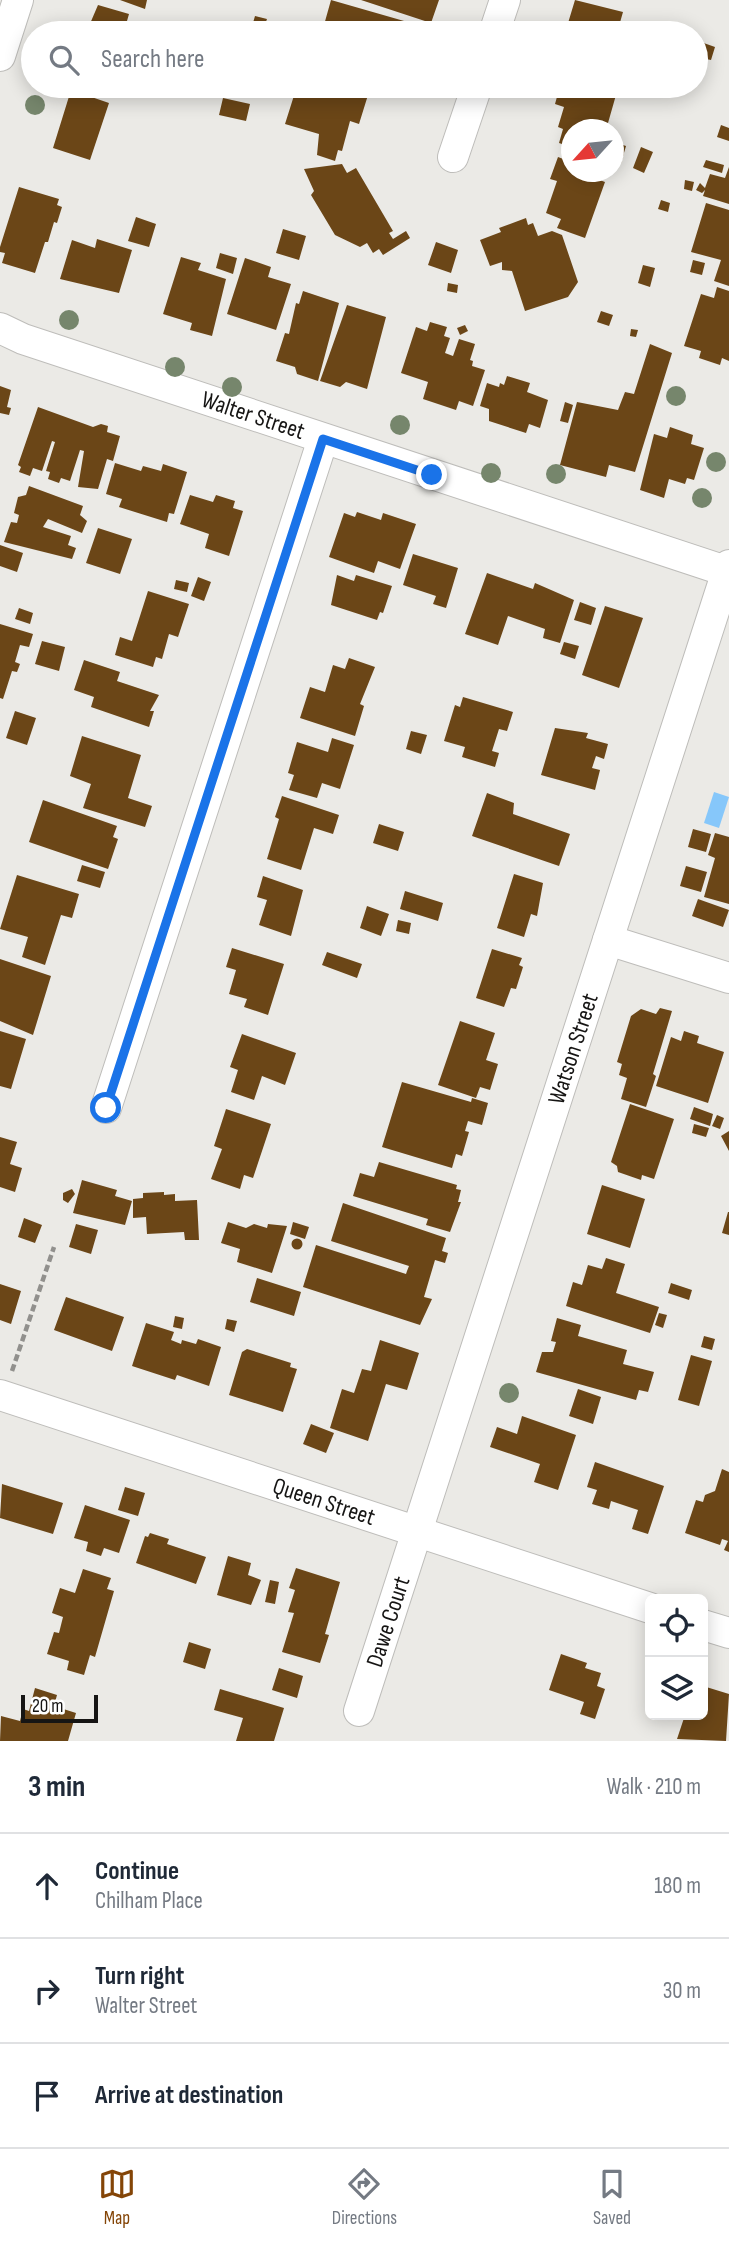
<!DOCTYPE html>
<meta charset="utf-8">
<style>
:root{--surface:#fff;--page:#f6f6f7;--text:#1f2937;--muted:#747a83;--line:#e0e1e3;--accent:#844507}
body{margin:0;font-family:"Sofia Sans Condensed",sans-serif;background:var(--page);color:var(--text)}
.controls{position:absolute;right:21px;bottom:21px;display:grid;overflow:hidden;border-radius:10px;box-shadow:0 4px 18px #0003}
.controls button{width:63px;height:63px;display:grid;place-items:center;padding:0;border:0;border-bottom:2px solid var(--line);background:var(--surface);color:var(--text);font:35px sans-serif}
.compass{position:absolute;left:561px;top:119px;width:63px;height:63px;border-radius:50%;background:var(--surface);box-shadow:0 4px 18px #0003;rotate:243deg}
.scale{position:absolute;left:21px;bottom:18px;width:77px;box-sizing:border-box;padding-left:7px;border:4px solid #161514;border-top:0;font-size:19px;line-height:24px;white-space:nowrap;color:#161514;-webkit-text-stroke:5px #fff;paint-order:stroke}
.stop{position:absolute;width:21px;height:21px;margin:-16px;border:5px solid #1a73e8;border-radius:50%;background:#fff}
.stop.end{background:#1a73e8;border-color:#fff;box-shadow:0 2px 7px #0008}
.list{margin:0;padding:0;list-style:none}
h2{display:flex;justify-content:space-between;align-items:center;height:91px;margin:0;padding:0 28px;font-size:30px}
h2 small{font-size:23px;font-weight:400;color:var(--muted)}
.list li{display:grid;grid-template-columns:46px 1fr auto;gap:21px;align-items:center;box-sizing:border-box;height:105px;padding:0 28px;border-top:2px solid var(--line)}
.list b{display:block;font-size:26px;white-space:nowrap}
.list p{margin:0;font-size:23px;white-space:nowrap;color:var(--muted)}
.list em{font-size:23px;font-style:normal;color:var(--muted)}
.icon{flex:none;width:38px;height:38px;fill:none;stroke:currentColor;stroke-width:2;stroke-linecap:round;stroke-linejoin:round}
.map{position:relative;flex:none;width:729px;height:1741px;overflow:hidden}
.search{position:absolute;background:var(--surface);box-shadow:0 4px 18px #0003;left:21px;right:21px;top:21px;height:77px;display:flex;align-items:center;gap:18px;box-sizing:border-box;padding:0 24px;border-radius:38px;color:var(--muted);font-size:26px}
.sheet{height:406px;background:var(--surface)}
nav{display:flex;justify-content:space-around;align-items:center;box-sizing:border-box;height:98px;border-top:2px solid var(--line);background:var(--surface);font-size:19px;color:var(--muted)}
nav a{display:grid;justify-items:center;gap:4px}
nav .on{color:var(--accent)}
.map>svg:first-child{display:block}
.water{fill:#86c7fa}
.building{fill:#6b4617}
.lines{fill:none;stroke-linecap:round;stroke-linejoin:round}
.minor-casing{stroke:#bebdba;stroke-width:32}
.path{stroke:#91908d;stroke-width:4.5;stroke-dasharray:7 3.5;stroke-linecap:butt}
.minor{stroke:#fff;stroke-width:30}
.tree{fill:#76866c}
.route{stroke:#1a73e8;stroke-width:9}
.labels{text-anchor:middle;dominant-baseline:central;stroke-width:7;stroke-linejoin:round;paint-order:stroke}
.street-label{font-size:24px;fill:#161514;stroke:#fff}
</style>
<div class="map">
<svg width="729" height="1741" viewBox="0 0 729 1741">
<rect width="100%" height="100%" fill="#ebeae6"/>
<path class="water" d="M714,792L729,797L719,828L704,823Z"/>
<path class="building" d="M120,0H147L145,9Z
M331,0L411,23L408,33H348L324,25Z
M361,0H439L431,23Z
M575,0L623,12L617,33H565Z
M98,5L129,14L125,28L140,33H86Z
M255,16L267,19L262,33H250Z
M294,24L324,33H291Z
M667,26L687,33H665Z
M698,41L715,47L711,60L706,59L705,64L696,61Z
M121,86H153L150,95Z
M297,86H335L368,95L359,124L350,121L342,151L338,150L335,161L317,155L319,134L285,124Z
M560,86L609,87L608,92L616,95L606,130H571V147L559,143L563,129L558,127L564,107L555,104Z
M71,90L109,103L90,160L53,148Z
M223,98L250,104L246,121L219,115Z
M721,125L729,128V141L717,137Z
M614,142L626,146L621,163L614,160Z
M641,147L653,152L644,173L633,168Z
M558,157L571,162V172H597L594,178L605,182L585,238L557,228L561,219L546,213L557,181L550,179Z
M706,160L724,165L722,173L703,167Z
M342,164L347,173L356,168L393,231L389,233L393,239L406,231L410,238L383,255L379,249L373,253L367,243L360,247L335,235L311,195L314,191L304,169Z
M729,167V204L703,196L705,190L702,193L696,190L700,183L705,188L710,174L725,178Z
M685,180L694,182L692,191L684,189Z
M19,187L59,199L57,205L62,207L57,223L54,222L48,242H45L35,273L2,263L5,253L0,252V247Z
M661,200L670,203L668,212L658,209Z
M706,203L729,210V286L714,281L721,260L691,252Z
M136,217L156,224L149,247L128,241Z
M526,218L528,225L533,223L538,236L552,231L562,235L578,282L568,297L525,311L512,271L502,270V262L490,266L480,240L501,232L499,228Z
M283,229L306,236L299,260L276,253Z
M97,239L132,250L119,293L60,279L72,240L95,248Z
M436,242L458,250L451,273L428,265Z
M220,253L237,258L233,274L216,268Z
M181,257L201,263L198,270L226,279L212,336L190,330L192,323L163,314Z
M245,258L271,267L268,277L291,284L276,330L227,314Z
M693,260L705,263L702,275L690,272Z
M643,265L655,268L650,287L638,283Z
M448,283L458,285L457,293L447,291Z
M717,287L729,291V361L722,358L720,365L699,358L701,351L684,346L701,294L714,298Z
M303,291L339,303L318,381L297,374L295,367L276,361L285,333L289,334L296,303L299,304Z
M347,305L386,317L367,389L346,382L340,387L320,381Z
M601,311L613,315L609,326L597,322Z
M430,322L447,327L444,336L450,338L445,353L453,356L459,339L475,344L470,360L473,361L472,366L485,370L473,406L459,401L456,410L423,399L428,382L401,373L416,327L427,331Z
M465,325L468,331L460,335L457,328Z
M631,329L638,330L636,337L630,336Z
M650,344L672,353L635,472L609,465L606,477L560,465L577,402L618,410L625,392L634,394Z
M507,376L530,383L527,392L548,400L540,428L529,424L526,433L489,421V409L480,406L487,383L499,387L500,383L504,385Z
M0,386L11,390L7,407L11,408L9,415L0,413Z
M565,402L573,405L568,423L560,421Z
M38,407L93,427L101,424L108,426L107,432L120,436L113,461L107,459L98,489L78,487L84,451L80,450L70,481L61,478L59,483L48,479L50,472L46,471L55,442L52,441L42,471L33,468L30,476L19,472L21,467L18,465Z
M670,427L693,435L691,444L704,448L694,480L687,478L685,484L669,479L664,498L640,490L654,434L667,438Z
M115,463L141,471L143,466L161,471L163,464L187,472L174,514L169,513L167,522L119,507L122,499L106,494Z
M29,486L83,506L80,515L87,521L82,533L48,519L43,527L71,536L68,545L76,548L72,559L4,542L11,522L17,523L19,515L14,513L18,497L26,495Z
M190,495L213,502L216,495L235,501L233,508L243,511L229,556L205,548L209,534L180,524Z
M357,512L381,520L383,513L416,524L400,569L378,561L374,573L329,557L344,513L355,517Z
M98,528L132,539L120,574L86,563Z
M0,545L23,553L17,572L0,566Z
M413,554L458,568L446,608L433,604L436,596L403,585Z
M487,573L533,589L535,583L574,600L560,643L543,638L545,629L508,616L498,645L465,634Z
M337,575L354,581L356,575L392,586L383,613L380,612L377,620L331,605Z
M198,577L211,582L204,601L191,596Z
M176,580L189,583L187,592L174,589Z
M148,591L189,604L178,637L169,634L162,659L156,657L153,667L115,655L120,637L132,641Z
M580,602L596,608L591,625L574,620Z
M605,606L643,618L619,688L582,675Z
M19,608L33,613L30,624L15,619Z
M0,624L33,634L29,647L20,645L15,662L20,664L17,672L12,671L3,699L0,698Z
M42,641L65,647L59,671L35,664Z
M564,642L579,646L575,659L560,654Z
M349,658L375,667L360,704L364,706L355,736L300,718L310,687L325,692L333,665L345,669Z
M84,660L120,672L117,681L159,695L150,711H154L149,727L91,707L94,697L74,690Z
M463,697L513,712L507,731L499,729L492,751L499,753L495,767L462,757L465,747L444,741L455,705L460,707Z
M15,711L36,718L27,745L6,738Z
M555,728L588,733L586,738L608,744L604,759L596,756L592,768L600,770L595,790L541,775Z
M411,731L427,735L421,754L406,749Z
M82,736L141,755L128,798L152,806L145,827L83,808L91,784L70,776Z
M332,738L354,745L340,789L322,783L317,798L289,790L294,775L288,773L297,742L328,752Z
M487,793L514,803L513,814L570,834L559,866L472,836Z
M282,796L339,815L333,834L314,828L301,870L267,859L279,819L275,817Z
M43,800L117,826L113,837L118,839L108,869L29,842Z
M379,824L404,832L398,851L373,843Z
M693,829L711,834L706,852L688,847Z
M715,833L729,837V904L704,897L715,858L708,855Z
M82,865L105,872L100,888L77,881Z
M686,866L707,872L701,892L680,886Z
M514,874L543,883L537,916L531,914L524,937L497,928Z
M17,875L79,894L72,918L61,915L45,965L22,957L28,937L0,929Z
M263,876L303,890L291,936L259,925L267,900L257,897Z
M405,891L443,903L438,921L400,909Z
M698,899L729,910L723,927L692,916Z
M367,906L389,914L381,936L360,928Z
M398,920L411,923L409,934L396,931Z
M232,948L284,964L268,1015L244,1007L247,999L229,994L236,970L226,967Z
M492,949L522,958L519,965L523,967L516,989L511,988L504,1007L476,998Z
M327,952L362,964L357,978L322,965Z
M0,959L51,976L33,1035L0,1021Z
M660,1008L672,1011L653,1074L656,1076L646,1107L621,1099L627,1078L619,1075L622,1064L617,1062L631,1016L641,1009L656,1014Z
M460,1021L495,1033L486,1060L498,1064L490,1090L480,1087L476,1098L438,1085Z
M0,1031L26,1039L11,1089L0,1086Z
M684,1031L699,1036L697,1043L724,1052L708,1103L656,1086L671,1037L681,1041Z
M242,1034L296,1053L285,1085L262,1076L254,1100L231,1092L238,1070L230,1067Z
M402,1082L471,1102L472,1098L488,1103L482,1125L468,1121L465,1131L469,1132L462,1156L456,1154L452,1168L382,1147Z
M630,1104L674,1119L654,1179L642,1175L641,1180L618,1172L617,1166L611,1162Z
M694,1107L713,1114L710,1126L690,1119Z
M226,1109L271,1124L253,1178L244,1175L240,1189L211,1179L222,1149L214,1146Z
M717,1115L724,1118L720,1129L712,1126Z
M694,1124L709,1128L706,1137L692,1133Z
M729,1131V1151L721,1136Z
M0,1137L17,1142L10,1164L22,1168L15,1192L0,1187Z
M379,1162L457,1185L456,1189L461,1190L458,1202H461L450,1232L426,1225L428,1219L353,1196L360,1173L374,1177Z
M82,1180L117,1190L115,1196L132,1201L125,1225L73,1213Z
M602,1185L645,1199L630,1248L587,1234Z
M72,1189L75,1194L68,1203L63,1200V1193Z
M164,1192V1195L175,1194V1201L197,1200L199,1240H185L184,1232L147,1234L146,1217L133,1218V1199L143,1198V1193Z
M343,1203L446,1238L442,1251L448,1253L445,1263L435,1260L424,1297L432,1299L420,1325L303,1287L316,1245L406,1274L407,1271L409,1266L331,1241Z
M728,1212H729V1235L722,1233Z
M24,1218L42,1225L35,1243L18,1237Z
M228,1222L246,1228L254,1224L267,1228L268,1224L287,1226L272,1273L237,1262L240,1249L221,1243Z
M293,1222L309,1227L305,1239L290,1234Z
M76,1224L98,1230L91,1254L69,1247Z
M291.5 1244a5.5 5.5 0 1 1 11 0a5.5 5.5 0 1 1-11 0Z
M606,1258L625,1264L616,1293L659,1307L650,1333L566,1306L573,1282L582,1285L588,1265L602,1269Z
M257,1278L301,1292L294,1316L250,1302Z
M671,1283L692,1290L689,1300L668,1293Z
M0,1284L21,1291L11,1324L0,1320Z
M66,1297L124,1317L112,1351L54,1330Z
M659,1313L667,1315L663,1328L655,1325Z
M175,1316L184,1318L182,1329L173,1327Z
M557,1318L581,1325L578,1336L627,1350L623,1364L654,1372L648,1392L639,1390L636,1400L536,1372L542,1352H553L556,1342L551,1341Z
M227,1319L237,1321L234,1332L225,1329Z
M146,1323L174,1332L171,1340L181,1344L182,1340L196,1344L198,1339L221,1347L209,1386L177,1375L175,1380L132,1366Z
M704,1336L715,1339L712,1350L701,1347Z
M380,1340L419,1353L407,1390L386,1384L368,1441L330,1428L342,1389L354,1393L362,1369L371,1371Z
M247,1349L291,1363L290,1367L297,1369L283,1412L229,1395L242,1352Z
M691,1355L712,1361L699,1406L678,1400Z
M578,1389L601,1397L593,1424L569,1416Z
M522,1416L576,1435L558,1490L534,1482L540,1464L490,1447L497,1427L517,1434Z
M311,1424L334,1433L326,1453L303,1444Z
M595,1462L664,1486L648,1534L632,1529L638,1510L611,1501L609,1509L592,1504L597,1490L587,1487Z
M722,1469L729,1472V1552L724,1550L728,1541L722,1539L720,1545L685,1533L696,1500L703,1502L705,1495L715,1491Z
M2,1484L63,1503L53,1534L0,1518Z
M125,1487L145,1493L138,1516L118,1510Z
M85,1505L130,1520L119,1553L104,1548L101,1556L86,1551L88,1542L74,1538Z
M150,1533L169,1539L167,1544L206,1557L196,1584L136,1563L145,1536L148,1537Z
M228,1556L251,1563L248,1575L261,1580L251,1605L217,1595Z
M296,1568L340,1582L325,1634L329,1635L320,1663L282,1652L294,1613L288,1612L295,1590L289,1588Z
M83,1569L111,1578L107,1589L114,1591L95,1657L90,1655L84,1675L67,1670L69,1661L47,1654L54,1632L59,1633L63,1617L52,1613L60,1588L75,1593Z
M270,1580L279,1582L275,1604L265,1602Z
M189,1642L211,1649L205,1669L183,1662Z
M561,1654L587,1663L585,1668L601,1673L597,1686L605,1689L595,1719L580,1714L584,1702L549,1690Z
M279,1668L303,1676L297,1698L272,1690Z
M703,1686L729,1694L726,1741L677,1739L685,1715H703Z
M35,1688L57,1695L54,1706L76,1713L68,1741H0L1,1716L20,1721L23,1709L29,1711Z
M220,1689L284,1708L274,1741H236L243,1718L214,1710Z"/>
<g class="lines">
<g class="minor-casing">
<g id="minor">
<path d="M494,33L505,0"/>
<path d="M0,56L18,0"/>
<path d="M453,157L477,86"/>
<path id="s1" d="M0,328L23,339L729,572"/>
<path d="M608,940L729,978"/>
<path d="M106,1108L323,439"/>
<path id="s2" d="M0,1395L650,1608"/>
<path d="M703,1625L729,1633"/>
<path id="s3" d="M359,1711L729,565"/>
</g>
</g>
<path class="path" d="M12,1371L54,1247"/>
<use href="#minor" class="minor"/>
</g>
<g class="tree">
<circle cx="35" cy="105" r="10"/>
<circle cx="69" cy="320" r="10"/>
<circle cx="175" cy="367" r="10"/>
<circle cx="232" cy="387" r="10"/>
<circle cx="676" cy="396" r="10"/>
<circle cx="400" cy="425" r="10"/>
<circle cx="716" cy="462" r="10"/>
<circle cx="491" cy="473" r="10"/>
<circle cx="556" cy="474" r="10"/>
<circle cx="702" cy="498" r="10"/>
<circle cx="509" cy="1393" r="10"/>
</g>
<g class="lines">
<path class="route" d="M106,1108L323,439L432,475"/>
</g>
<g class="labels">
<g class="street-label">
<text stroke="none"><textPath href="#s1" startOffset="268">Walter Street</textPath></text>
<text stroke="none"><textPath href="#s3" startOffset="696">Watson Street</textPath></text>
<text stroke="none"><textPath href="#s2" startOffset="341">Queen Street</textPath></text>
<text stroke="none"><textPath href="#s3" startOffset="94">Dawe Court</textPath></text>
</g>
</g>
</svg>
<div class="controls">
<button><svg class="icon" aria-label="locate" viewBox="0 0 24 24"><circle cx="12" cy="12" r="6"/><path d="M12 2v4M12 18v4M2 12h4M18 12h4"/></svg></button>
<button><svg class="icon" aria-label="layers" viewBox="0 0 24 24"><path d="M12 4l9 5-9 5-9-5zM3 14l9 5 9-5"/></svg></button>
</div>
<svg class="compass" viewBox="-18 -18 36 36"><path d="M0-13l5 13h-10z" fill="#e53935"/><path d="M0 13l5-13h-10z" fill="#747a83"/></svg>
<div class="scale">20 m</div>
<div class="stop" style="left:106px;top:1108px"></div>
<div class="stop end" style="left:432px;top:475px"></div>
<div class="search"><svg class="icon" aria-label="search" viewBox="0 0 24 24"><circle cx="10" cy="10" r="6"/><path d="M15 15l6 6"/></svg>Search here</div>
</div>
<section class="sheet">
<h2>3 min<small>Walk · 210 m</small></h2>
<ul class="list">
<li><svg class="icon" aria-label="ahead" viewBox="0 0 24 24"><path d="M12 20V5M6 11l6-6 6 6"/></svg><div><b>Continue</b><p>Chilham Place</p></div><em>180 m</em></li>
<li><svg class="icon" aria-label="right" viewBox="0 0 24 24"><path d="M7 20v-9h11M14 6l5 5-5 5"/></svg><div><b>Turn right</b><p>Walter Street</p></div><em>30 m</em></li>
<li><svg class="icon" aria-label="arrive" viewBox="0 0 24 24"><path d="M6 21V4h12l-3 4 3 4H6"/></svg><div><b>Arrive at destination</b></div></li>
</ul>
</section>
<nav>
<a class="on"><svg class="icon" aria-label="map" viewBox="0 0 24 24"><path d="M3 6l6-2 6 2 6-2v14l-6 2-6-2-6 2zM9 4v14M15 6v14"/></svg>Map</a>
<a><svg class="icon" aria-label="directions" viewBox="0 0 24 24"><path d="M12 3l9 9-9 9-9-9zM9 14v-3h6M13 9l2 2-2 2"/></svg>Directions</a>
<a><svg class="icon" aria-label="saved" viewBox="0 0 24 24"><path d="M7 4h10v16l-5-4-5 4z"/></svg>Saved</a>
</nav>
